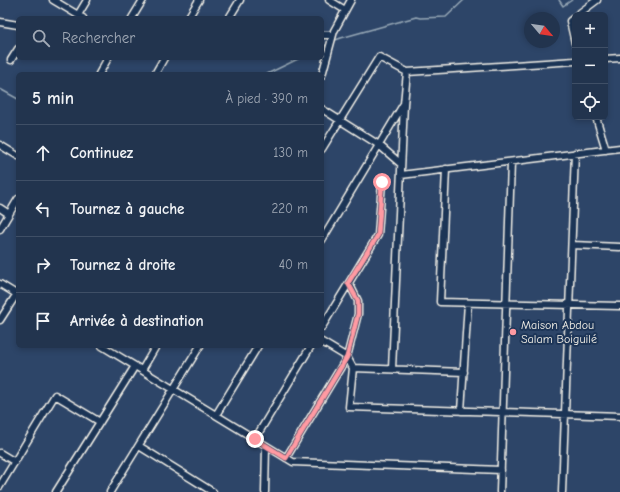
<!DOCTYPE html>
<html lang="fr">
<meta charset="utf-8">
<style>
:root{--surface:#22344e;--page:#2a3c55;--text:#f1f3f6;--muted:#a2aab6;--line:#3f4f66}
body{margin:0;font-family:"Comic Neue",sans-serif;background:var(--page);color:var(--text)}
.controls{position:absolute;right:12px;top:12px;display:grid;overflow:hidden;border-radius:6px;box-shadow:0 2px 6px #0003}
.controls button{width:36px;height:36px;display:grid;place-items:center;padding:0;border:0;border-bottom:1px solid var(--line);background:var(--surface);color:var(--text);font:20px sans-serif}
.compass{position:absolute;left:524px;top:12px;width:36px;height:36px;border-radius:50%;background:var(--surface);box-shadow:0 2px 6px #0003;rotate:119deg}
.stop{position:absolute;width:12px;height:12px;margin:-9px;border:3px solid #ff9aa2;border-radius:50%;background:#fff}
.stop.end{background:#ff9aa2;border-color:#fff;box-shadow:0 1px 4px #0008}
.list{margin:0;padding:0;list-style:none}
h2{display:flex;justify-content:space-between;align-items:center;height:52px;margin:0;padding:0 16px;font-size:17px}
h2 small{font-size:13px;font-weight:400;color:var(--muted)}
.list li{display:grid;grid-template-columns:26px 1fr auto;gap:12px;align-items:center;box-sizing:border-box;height:56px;padding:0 16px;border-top:1px solid var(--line)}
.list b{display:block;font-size:15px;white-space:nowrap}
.list em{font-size:13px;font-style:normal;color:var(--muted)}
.icon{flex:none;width:22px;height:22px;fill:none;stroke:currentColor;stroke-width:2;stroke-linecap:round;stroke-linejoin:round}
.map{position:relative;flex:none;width:620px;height:492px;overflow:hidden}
.search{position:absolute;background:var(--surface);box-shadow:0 2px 6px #0003;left:16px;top:16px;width:308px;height:44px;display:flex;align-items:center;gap:10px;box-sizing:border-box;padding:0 14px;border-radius:6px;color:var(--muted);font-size:15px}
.panel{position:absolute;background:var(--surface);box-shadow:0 2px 6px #0003;left:16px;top:72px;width:308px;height:276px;border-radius:6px}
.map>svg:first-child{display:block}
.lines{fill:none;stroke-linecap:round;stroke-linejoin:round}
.stream{stroke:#97a8b6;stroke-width:1.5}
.street-casing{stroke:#f4f1e8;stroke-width:9}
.street{stroke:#1d3557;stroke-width:6}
.route{stroke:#ff9aa2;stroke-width:5}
.poi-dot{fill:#ff9aa2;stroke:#1d3557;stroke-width:1.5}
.labels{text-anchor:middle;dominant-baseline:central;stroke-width:4;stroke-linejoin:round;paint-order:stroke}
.poi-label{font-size:12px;fill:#f4f1e8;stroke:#1d3557;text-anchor:start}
</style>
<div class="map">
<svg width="620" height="492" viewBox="0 0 620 492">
<rect width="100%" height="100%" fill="#2d4568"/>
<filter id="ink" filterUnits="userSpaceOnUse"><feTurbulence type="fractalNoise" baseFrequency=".025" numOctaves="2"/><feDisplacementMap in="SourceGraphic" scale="8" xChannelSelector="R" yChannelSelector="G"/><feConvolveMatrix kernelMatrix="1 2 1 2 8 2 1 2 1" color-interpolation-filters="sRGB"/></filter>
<g filter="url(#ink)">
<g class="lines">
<path class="stream" d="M559,0L563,6L572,0
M333,41L341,38L416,17L420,18L446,17L464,0
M322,47L328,44
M267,74L300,58
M0,89L18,99"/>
<g class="street-casing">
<path id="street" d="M53,0L83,18
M329,0L345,10
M78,15L87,0
M577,15L597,0
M575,17L570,21L575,43
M132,18L143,0
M188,18L199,0
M229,18L240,0
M0,22L18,25
M322,35H332
M605,59L620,58
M11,60L18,49
M99,74L108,58
M155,74L164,58
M322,75L334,31L351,0
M322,109L379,145L401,164
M596,117L606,150
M0,145L18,156
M322,149L379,57L407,72L575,61
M446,169L440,302L620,306
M401,175L620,148
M0,208L9,214
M0,229L18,199
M322,240L403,105
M572,245L620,247
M349,283L358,301V314L347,357L353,368L349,407L620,416
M0,284L18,295
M0,320L18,292
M322,327L378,235L382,182
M102,346L293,462L501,470
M353,368L464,372
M392,369L404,104L407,72
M142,370L156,346
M461,411L468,303
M216,415L258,346
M255,439L311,346
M139,446L213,492
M0,453L15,462
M286,458L347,357L322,342
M0,486L55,395L100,422
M56,492L135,366
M110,492L200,346
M265,492L266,446
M500,492L511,162
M562,492L575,153"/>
</g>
<use href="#street" class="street"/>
</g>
</g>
<g class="lines" filter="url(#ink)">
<path class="route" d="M255,439L286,458L347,357L358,314V301L348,283L378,235L382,182"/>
</g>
<circle class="poi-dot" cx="513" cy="332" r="4"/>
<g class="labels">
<g class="poi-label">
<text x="521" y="325">Maison Abdou<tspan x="521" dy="14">Salam Boiguilé</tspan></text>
</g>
</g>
</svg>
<div class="controls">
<button>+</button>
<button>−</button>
<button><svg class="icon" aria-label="locate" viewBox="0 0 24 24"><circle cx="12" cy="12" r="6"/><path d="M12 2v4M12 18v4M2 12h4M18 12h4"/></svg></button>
</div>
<svg class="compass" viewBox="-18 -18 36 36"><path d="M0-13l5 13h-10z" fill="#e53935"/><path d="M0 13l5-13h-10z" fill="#a2aab6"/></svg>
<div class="stop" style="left:382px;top:182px"></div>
<div class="stop end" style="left:255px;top:439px"></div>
<div class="search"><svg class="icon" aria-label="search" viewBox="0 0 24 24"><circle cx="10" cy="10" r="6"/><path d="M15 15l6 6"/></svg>Rechercher</div>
<section class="panel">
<h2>5 min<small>À pied · 390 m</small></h2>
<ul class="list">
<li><svg class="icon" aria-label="ahead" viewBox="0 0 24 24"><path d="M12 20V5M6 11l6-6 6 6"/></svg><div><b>Continuez</b></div><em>130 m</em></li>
<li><svg class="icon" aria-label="left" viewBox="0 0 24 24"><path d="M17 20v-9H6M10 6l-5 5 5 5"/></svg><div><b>Tournez à gauche</b></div><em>220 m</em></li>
<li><svg class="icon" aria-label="right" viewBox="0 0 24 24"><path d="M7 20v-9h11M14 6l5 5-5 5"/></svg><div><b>Tournez à droite</b></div><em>40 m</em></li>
<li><svg class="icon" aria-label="arrive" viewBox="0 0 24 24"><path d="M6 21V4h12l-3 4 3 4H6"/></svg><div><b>Arrivée à destination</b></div></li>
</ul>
</section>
</div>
